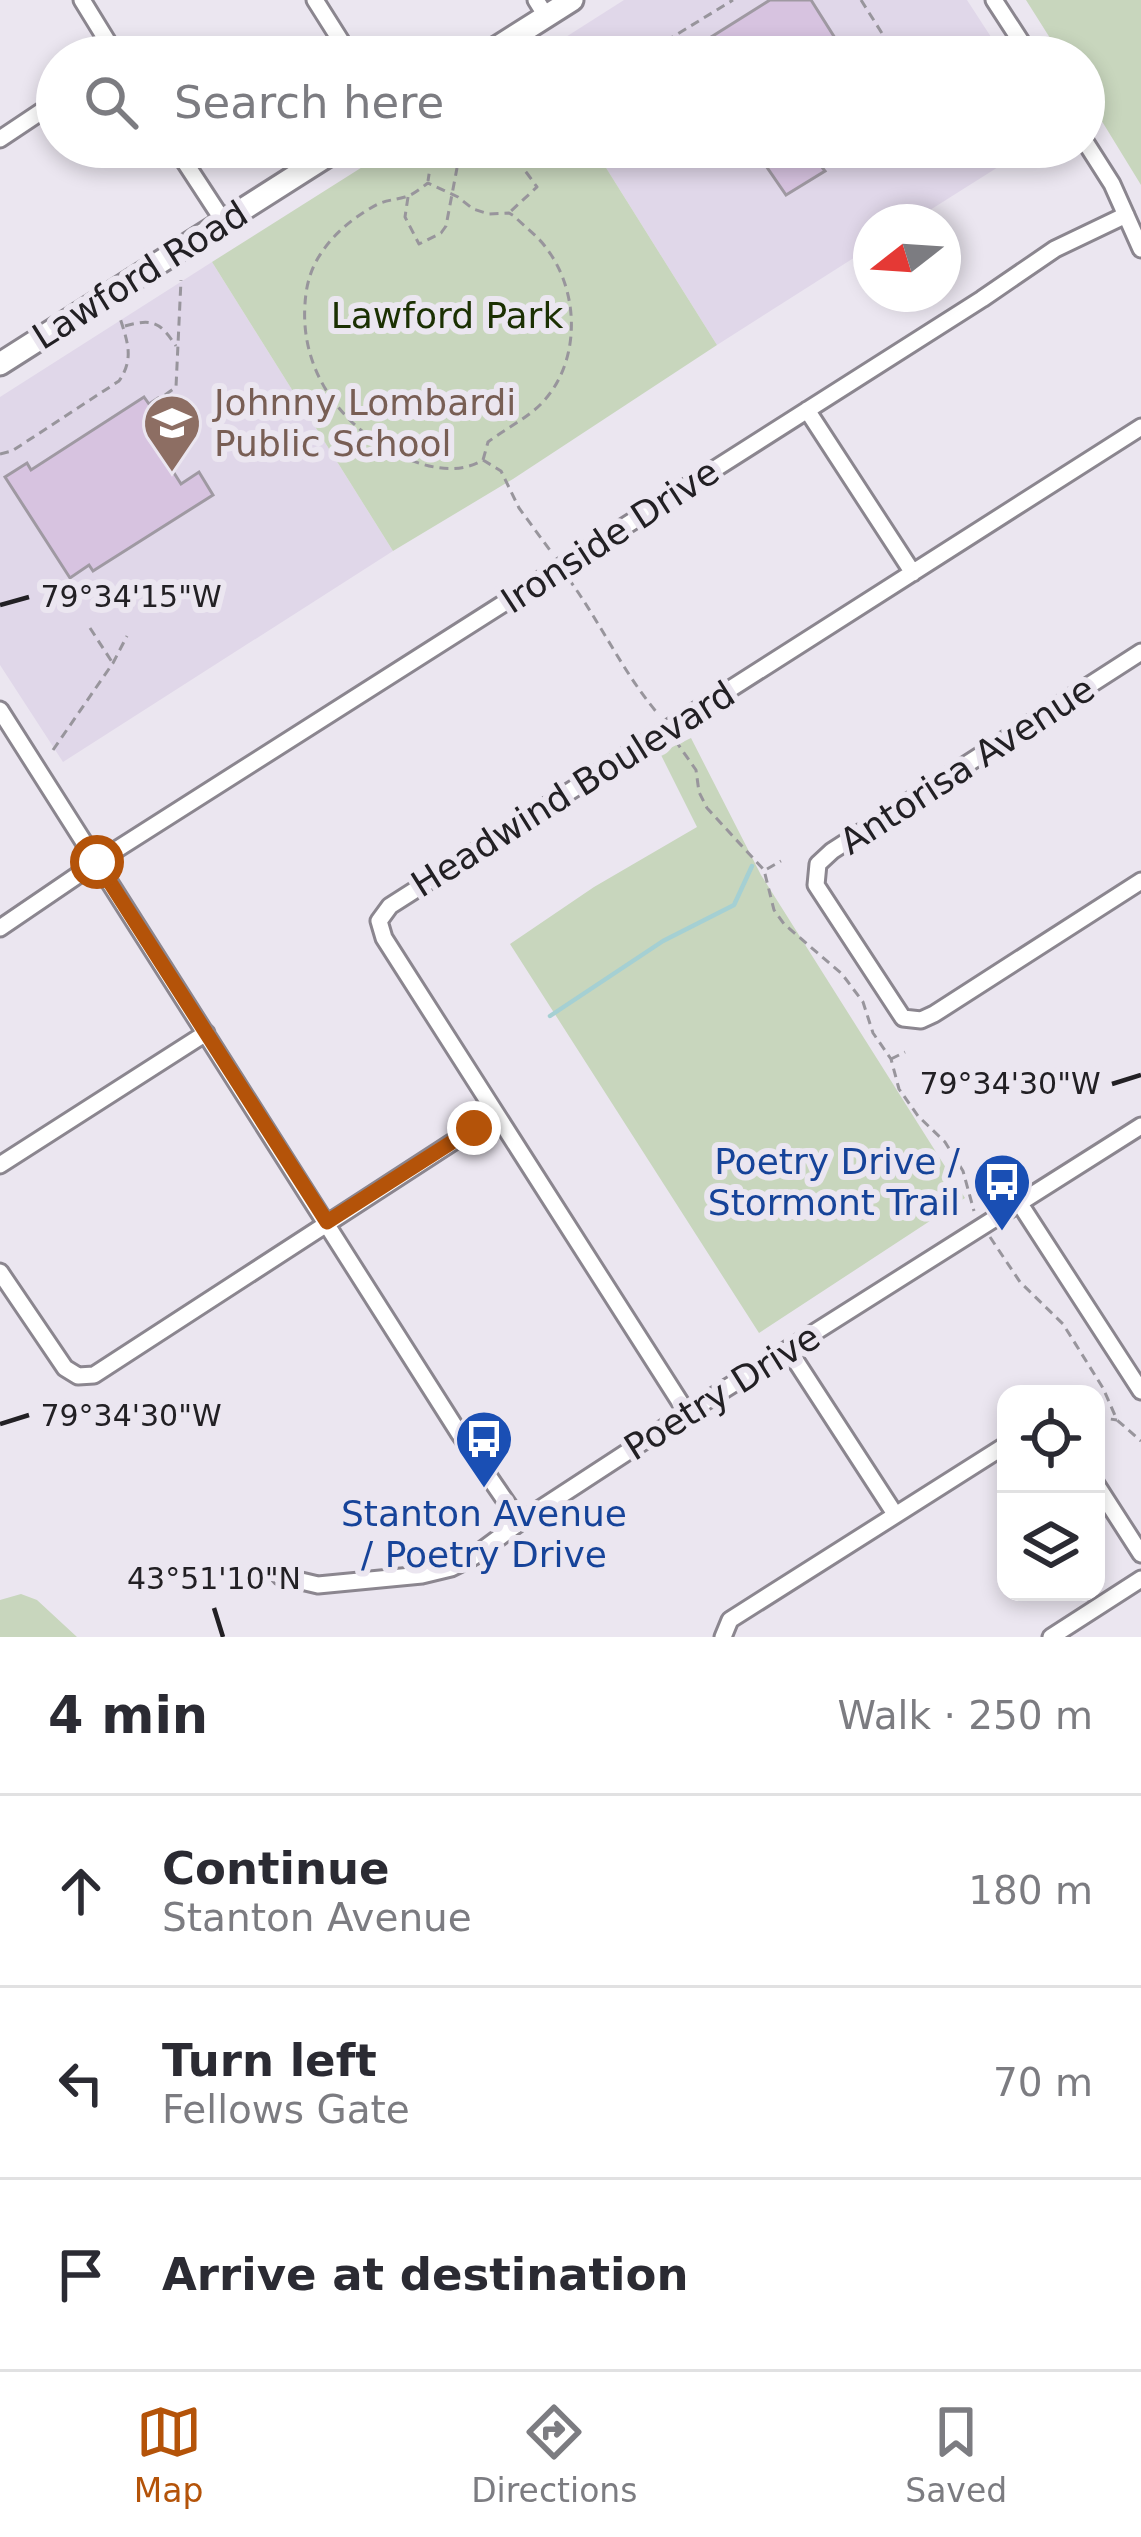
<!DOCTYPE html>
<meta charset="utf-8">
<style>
:root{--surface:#fff;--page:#f7f7f7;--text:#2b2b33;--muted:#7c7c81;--line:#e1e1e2;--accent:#b45309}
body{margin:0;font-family:"DejaVu Sans",sans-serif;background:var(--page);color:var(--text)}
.controls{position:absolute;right:36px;bottom:36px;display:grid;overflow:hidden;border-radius:24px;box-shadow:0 6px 18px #0003}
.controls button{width:108px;height:108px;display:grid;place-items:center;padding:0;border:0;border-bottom:3px solid var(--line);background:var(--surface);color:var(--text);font:60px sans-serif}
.compass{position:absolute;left:853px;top:204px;width:108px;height:108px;border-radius:50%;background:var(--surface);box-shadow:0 6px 18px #0003;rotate:253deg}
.stop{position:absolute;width:36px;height:36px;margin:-27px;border:9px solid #b45309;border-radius:50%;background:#fff}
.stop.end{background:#b45309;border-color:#fff;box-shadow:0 3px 12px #0008}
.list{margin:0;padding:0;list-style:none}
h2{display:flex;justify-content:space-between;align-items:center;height:156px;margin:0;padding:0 48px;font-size:51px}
h2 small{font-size:39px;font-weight:400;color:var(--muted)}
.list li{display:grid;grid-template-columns:78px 1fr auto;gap:36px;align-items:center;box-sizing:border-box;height:192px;padding:0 48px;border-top:3px solid var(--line)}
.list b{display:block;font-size:45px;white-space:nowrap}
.list p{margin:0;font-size:39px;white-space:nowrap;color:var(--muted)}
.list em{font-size:39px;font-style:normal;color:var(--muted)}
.icon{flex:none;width:66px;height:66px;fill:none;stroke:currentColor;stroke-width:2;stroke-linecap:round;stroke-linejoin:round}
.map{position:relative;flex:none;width:1141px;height:1637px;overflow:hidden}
.search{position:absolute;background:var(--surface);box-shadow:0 6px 18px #0003;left:36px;right:36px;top:36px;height:132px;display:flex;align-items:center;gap:30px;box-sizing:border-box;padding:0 42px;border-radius:66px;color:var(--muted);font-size:45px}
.sheet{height:732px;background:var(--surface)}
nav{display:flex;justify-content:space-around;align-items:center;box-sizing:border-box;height:168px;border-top:3px solid var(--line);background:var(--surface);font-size:33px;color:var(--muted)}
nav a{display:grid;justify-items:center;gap:6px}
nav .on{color:var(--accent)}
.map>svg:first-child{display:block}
.built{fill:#e0d7e9}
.green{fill:#c8d6bd}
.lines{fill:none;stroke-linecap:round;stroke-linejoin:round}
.stream{stroke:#a5d0d3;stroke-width:4.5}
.building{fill:#d7c3e0;stroke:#9f99a2;stroke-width:3}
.street-casing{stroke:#8b868f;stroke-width:21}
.secondary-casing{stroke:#8b868f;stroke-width:27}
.path{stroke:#98959c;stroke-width:3;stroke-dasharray:9 6;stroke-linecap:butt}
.street{stroke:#fff;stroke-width:15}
.secondary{stroke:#fff;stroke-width:21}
.route{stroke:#b45309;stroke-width:15}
.ticks{fill:none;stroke:#222024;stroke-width:4.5}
.labels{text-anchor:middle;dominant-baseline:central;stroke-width:12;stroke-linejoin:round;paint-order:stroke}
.street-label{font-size:36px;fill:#222024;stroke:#ebe6f0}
.park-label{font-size:36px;fill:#1b3002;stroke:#ebe6f0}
.education-label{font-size:36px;fill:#785e54;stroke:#ebe6f0;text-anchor:start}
.transit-label{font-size:36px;fill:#164399;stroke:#ebe6f0;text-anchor:end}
.ticks-label{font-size:30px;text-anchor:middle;fill:#222024;stroke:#ebe6f0;stroke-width:12;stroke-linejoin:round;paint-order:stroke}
</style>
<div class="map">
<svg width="1141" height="1637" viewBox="0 0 1141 1637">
<rect width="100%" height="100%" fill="#ebe6f0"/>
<path class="built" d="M624,0H967L1004,57L536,56Z
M593,147H1030L911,222H871V247L717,345Z
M212,262L393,551L63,762L0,665V397Z"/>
<path class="green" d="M1026,0H1141V185L1084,92V57H1062Z
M394,147H593L717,345L513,479L393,551L212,262Z
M691,738L761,875L965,1198L759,1333L510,944L594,887L697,827L660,753Z
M21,1594L37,1600L77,1637H0V1600Z"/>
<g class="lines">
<path class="stream" d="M550,1016L663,941L734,905L752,866"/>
</g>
<path class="building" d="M770,0H811L847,57H708L700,44Z
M753,147H820L829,161L821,166L825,171L786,195Z
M144,397L149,404L158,398L172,421L150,435L181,484L199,472L213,495L93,571L89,565L70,578L5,477L27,463L31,470Z"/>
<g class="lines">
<g class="street-casing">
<path id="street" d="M82,0L117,57
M315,0L351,57
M536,0L546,16
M994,0L1031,57
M0,139L57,101
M1084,140L1112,184L1141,249
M175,147L224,222
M807,410L913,573
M1141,652L832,851L818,864L816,885L903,1018L921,1020L934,1014L1141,881
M0,710L459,1433L520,1522
M0,928L97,862L982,299L1055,249L1126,215
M0,1165L206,1033
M1020,1204L1141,1391
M0,1272L65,1368L78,1376L94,1375L496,1114
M788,1349L895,1514
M687,1413L384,938L379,921L390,906L1141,427
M1096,1484L1141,1554
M280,1576L318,1585L422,1575L451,1568L473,1557L520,1522L687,1413L1141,1126
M723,1637L730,1620L1006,1445
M1051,1637L1141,1579"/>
</g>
<g class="secondary-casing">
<path id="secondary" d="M482,57L572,0
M0,364L341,147"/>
</g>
<path class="path" d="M861,0L897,57
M640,57L733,0
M421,147L431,161L428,181
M964,147L972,155L982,158L1004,147
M431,161L458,166C473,151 499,148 517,162C524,168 531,179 537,187L511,211
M408,197L405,217L419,244L441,233L446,226L457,168
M125,326C153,318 160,322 176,346
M165,395L176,387L181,280
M0,454L12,451L119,381C134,359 128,343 120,318
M483,460L488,442C505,429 526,419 541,404C581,363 580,293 547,249C538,236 525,227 514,216L509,213L489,214L473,209L458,197L428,183C421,188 413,195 405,197C395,200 387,200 378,204C357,215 335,232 322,252C311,267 306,285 305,304C300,372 343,429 403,457C428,468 458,475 483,460L501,471L519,508L552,553
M568,578C601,623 623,673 659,715
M90,628L112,662
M675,740L696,770L699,792L707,808L764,870L774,910L784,924L842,974L863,1002L873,1033L891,1059L899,1089L918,1116L945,1142L963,1171L974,1211
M53,750L113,663L127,636
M767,869L781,861
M891,1059L905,1052
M990,1237L1020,1282L1063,1324L1103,1388L1117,1420L1141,1441
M1096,1417L1117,1420"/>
<use href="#street" class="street"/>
<use href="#secondary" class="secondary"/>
</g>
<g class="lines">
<path class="route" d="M97,862L327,1222L474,1128"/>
</g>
<path class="ticks" d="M0,605L29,597M1112,1084L1141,1075M0,1424L29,1415M214,1608L223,1637"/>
<defs>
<g id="school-pin" transform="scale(3)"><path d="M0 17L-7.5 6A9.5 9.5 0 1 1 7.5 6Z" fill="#8d6e63" stroke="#ebe6f0"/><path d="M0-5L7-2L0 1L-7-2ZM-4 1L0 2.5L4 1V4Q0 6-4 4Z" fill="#fff"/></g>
<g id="bus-pin" transform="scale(3)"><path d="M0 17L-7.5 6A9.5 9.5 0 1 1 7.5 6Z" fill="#1a4fb4" stroke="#ebe6f0"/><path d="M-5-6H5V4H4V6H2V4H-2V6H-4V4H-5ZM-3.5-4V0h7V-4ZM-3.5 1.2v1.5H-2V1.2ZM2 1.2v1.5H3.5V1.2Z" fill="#fff"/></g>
</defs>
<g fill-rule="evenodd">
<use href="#school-pin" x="172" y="423"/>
<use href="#bus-pin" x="1002" y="1182"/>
<use href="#bus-pin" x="484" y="1439"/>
</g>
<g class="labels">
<g class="street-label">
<text transform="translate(140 275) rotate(-32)">Lawford Road</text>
<text transform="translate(610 536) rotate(-33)">Ironside Drive</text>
<text transform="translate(967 765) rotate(-33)">Antorisa Avenue</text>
<text transform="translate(573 789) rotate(-32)">Headwind Boulevard</text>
<text transform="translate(722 1392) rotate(-32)">Poetry Drive</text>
</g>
<g class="park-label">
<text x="447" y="315">Lawford Park</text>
</g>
<g class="education-label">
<text x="214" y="402">Johnny Lombardi<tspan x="214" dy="41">Public School</tspan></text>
</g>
<g class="transit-label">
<text x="960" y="1161">Poetry Drive /<tspan x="960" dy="41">Stormont Trail</tspan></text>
<text x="484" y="1513" text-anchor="middle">Stanton Avenue<tspan x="484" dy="41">/ Poetry Drive</tspan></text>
</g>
</g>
<g class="ticks-label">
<text x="131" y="607">79°34'15"W</text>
<text x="1010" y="1094">79°34'30"W</text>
<text x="131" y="1426">79°34'30"W</text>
<text x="214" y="1589">43°51'10"N</text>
</g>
</svg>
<div class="controls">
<button><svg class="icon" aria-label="locate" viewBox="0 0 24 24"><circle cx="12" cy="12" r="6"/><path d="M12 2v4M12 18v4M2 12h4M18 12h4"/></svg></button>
<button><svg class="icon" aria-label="layers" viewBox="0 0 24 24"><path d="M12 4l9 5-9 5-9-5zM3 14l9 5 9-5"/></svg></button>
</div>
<svg class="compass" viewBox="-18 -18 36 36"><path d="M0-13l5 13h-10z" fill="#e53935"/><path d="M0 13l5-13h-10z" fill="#7c7c81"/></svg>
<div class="stop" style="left:97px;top:862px"></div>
<div class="stop end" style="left:474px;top:1128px"></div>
<div class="search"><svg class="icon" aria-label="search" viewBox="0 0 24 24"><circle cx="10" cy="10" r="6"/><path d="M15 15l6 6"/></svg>Search here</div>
</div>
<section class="sheet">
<h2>4 min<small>Walk · 250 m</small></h2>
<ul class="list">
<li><svg class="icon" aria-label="ahead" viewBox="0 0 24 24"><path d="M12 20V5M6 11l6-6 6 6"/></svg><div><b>Continue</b><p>Stanton Avenue</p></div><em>180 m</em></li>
<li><svg class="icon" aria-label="left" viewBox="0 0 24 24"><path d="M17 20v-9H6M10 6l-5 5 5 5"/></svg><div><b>Turn left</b><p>Fellows Gate</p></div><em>70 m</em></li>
<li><svg class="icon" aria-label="arrive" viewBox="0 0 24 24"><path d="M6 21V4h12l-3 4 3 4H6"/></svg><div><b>Arrive at destination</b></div></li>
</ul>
</section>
<nav>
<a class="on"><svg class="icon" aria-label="map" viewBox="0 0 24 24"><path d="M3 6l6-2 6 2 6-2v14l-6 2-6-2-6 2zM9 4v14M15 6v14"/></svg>Map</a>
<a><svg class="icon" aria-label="directions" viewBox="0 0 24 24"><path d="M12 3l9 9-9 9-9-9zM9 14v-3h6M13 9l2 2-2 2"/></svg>Directions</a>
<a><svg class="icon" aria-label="saved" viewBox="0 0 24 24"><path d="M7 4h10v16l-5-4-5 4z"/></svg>Saved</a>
</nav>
